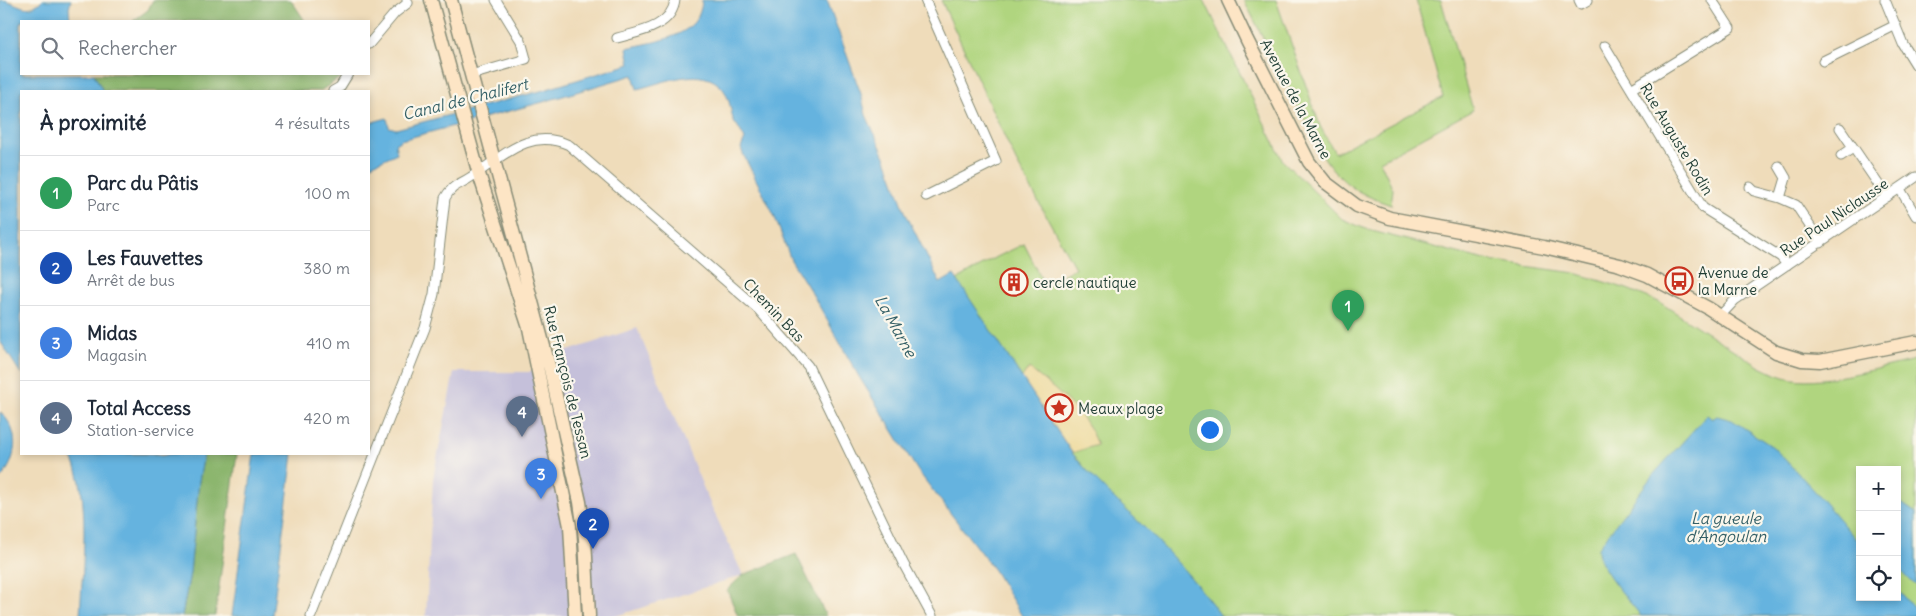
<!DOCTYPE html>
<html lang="fr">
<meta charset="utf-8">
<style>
:root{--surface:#fff;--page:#f2f2f3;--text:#1f2937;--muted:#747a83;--line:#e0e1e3;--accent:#2563eb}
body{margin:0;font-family:Delius,sans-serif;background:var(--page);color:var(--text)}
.controls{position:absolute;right:15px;bottom:15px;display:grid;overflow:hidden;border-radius:0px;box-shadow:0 2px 8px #0003}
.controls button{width:45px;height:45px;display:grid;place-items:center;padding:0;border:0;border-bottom:1px solid var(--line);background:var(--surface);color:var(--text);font:25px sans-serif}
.you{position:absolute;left:1209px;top:429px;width:18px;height:18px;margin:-12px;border:4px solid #fff;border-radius:50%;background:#1a73e8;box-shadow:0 0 0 8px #1a73e833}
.badge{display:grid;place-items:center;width:32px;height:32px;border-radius:50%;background:var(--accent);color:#fff;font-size:16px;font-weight:700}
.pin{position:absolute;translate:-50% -41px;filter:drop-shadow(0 1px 2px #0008)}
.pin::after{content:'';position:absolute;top:26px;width:18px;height:15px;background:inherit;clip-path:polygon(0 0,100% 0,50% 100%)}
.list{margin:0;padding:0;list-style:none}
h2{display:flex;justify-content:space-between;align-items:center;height:65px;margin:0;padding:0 20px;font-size:21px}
h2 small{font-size:16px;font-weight:400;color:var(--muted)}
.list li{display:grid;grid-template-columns:32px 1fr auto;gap:15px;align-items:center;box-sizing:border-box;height:75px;padding:0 20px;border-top:1px solid var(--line)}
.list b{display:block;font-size:19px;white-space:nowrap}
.list p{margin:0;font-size:16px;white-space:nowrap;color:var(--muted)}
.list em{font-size:16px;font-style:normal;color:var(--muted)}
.icon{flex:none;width:28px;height:28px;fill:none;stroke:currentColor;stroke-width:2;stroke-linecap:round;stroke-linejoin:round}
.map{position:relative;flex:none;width:1916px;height:616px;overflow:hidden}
.search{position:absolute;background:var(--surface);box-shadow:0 2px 8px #0003;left:20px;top:20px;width:350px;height:55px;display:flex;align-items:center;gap:12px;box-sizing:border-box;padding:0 18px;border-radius:0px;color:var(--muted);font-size:19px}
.panel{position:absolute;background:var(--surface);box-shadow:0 2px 8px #0003;left:20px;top:90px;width:350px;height:365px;border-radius:0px}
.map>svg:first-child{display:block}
.industrial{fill:#c5c0da}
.green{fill:#b0d57f;stroke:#68895a;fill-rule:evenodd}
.forest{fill:#8cb66e;stroke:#567a51}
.sand{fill:#eeda9e;stroke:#868c69}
.water{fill:#65b3df;stroke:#42788a}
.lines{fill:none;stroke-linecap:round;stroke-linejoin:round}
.street-casing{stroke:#878c77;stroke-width:11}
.secondary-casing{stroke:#878c77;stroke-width:15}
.street{stroke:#fff;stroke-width:9}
.secondary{stroke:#fde5c5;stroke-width:12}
.labels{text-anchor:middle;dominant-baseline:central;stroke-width:4.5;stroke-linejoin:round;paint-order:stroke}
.street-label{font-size:15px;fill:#1f3d34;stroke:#fbf7ec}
.poi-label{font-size:15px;fill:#1f3d34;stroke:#fbf7ec;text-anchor:start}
.water-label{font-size:16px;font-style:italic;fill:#346067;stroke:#fbf7ec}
</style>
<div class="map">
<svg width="1916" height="616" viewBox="0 0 1916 616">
<rect width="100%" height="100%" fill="#fbf7ec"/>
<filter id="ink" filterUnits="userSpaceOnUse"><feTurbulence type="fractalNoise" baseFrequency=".02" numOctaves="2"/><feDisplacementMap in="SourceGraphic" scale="10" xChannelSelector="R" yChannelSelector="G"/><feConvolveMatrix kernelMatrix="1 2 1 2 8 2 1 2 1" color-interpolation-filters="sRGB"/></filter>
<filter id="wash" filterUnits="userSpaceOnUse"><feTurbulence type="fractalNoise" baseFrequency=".0096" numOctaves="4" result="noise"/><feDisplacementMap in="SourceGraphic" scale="20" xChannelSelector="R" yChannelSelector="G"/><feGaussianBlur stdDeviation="1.12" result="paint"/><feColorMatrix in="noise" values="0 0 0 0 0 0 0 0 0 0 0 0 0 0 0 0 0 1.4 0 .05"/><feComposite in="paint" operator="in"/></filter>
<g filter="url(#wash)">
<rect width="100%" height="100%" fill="#efdcba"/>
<path class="industrial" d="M637,328L709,501L743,575L616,616H426L433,479L454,372H529L562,353Z"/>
<path class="green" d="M941,0H1204L1283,161L1342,219L1368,230L1489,261L1575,273L1627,289L1659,302L1760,367C1771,372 1781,377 1793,379C1825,384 1882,367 1916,360V616H1221C1178,556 1118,510 1072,453L957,280L997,257L1024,244L1045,285L1075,268L1016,161ZM1860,470H1897V597H1860Z
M1244,0H1276L1320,126L1335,153L1443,97L1416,0H1441L1473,110L1380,161L1393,189L1391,205C1361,195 1343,185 1325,159Z"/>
<path class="forest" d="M153,0H291L305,21H133L148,10Z
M94,74H339L341,77L320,91H103Z
M204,454H237L215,616H182L190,573L199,481Z
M796,554L826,616H738L727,590L743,575Z"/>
<path class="sand" d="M1029,368C1056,391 1085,411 1097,445L1072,453L1022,378Z"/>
<path class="water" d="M0,0C17,0 26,17 42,0H71L69,8L70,21H21V74H94L103,91H21V374L0,341Z
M702,0H827L861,94L866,115L886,159L906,214L940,283L954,275L1072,453C1093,479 1117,501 1141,524C1168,551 1199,585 1221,616H1022L994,570L918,471L858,375L813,295L791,260L774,215L743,154L741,148L745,139L737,125L734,123C731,113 730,98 723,89C703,64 663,83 637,89L633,75L543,102L401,140L395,144L397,153L369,166V123L387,118L389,127L396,129L537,92L630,64L627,48C655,41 701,38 702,0Z
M0,412C21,430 18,460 0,479Z
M1707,415L1712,419L1717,416L1732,420L1773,447L1813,489L1860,544V597H1897V589L1916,611V616H1641C1630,601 1596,566 1598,548L1652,476Z
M70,454H158L161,456L171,454H204L199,481L190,573L182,616H80C82,572 92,491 70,454Z
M254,454H293L272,616H232Z
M1897,500L1916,513V586L1897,567Z"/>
</g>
<g filter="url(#ink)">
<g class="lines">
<g class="street-casing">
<path id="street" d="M925,0L996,161L926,196
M1579,0L1581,4L1588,0
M1885,0L1903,44L1916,65
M617,38C639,32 672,27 675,0
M369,44L395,13L408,3L407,0
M1605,46L1703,208L1781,257L1787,265
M1823,61L1896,25
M471,75L526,59L521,41L496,0
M1631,89L1730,28L1712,0
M333,91L340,87L348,74
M1840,128L1887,197
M1841,156L1853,148
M1779,166L1786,178L1780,198L1796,205L1821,243
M1750,187L1754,191L1780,198
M1900,189L1916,216
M1720,316L1735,300L1916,177
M311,616L425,328L434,294L445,198C452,185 459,185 471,177C503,157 528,127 569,145L758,309L808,366L903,563L932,616"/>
</g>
<g class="secondary-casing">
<path id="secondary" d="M431,0L478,171L529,328L570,526L575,616
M451,0L550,369L580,502L585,538L589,616
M1228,0L1247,40L1309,162L1325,182L1357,206L1390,218L1544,247L1620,265L1647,275L1708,308L1776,352L1802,360L1820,361L1916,342"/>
</g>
<use href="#street" class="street"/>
<use href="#secondary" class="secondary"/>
</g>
</g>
<defs>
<g id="bus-ring" transform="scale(1.4375)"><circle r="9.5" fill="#fbf7ec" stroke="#c8321e" stroke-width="1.5"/><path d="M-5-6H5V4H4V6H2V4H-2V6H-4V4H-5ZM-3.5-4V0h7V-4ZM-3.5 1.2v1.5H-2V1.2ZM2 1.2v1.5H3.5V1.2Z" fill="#c8321e"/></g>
<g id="building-ring" transform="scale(1.4375)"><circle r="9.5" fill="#fbf7ec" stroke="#c8321e" stroke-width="1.5"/><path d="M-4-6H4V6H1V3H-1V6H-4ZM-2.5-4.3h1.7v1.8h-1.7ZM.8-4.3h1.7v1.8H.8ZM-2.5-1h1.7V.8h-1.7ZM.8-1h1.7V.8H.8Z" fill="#c8321e"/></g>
<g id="sight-ring" transform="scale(1.4375)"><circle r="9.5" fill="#fbf7ec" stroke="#c8321e" stroke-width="1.5"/><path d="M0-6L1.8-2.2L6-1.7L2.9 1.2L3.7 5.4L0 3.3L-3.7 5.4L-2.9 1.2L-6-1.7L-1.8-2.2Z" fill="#c8321e"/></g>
</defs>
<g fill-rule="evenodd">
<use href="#bus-ring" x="1679" y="281"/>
<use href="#building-ring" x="1014" y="282"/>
<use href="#sight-ring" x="1059" y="408"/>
</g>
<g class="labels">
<g class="street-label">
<text transform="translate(1296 99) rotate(62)">Avenue de la Marne</text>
<text transform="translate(1677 139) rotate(59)">Rue Auguste Rodin</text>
<text transform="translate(1834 217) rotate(-34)">Rue Paul Niclausse</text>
<text transform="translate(774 310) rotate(46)">Chemin Bas</text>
<text transform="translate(568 382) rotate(76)">Rue François de Tessan</text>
</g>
<g class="poi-label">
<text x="1698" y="272">Avenue de<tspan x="1698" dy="17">la Marne</tspan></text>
<text x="1033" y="282">cercle nautique</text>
<text x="1078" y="408">Meaux plage</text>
</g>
<g class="water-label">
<text transform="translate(465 99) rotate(-14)">Canal de Chalifert</text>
<text transform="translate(896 326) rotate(61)">La Marne</text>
<text x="1726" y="518">La gueule<tspan x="1726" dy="18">d'Angoulan</tspan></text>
</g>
</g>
</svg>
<div class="controls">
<button>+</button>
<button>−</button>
<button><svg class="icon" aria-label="locate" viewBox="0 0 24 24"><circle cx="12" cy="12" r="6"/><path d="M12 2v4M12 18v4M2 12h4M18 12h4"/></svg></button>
</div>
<div class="you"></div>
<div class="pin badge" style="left:1348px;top:331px;background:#2e9e5b">1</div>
<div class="pin badge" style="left:593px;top:549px;background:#1a4fb4">2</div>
<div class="pin badge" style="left:541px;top:499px;background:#3f7fe0">3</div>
<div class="pin badge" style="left:522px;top:437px;background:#5c6f8a">4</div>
<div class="search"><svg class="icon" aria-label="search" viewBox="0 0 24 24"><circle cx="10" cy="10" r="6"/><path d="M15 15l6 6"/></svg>Rechercher</div>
<section class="panel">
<h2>À proximité<small>4 résultats</small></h2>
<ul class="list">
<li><span class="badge" style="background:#2e9e5b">1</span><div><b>Parc du Pâtis</b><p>Parc</p></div><em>100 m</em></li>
<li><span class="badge" style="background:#1a4fb4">2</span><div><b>Les Fauvettes</b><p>Arrêt de bus</p></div><em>380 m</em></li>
<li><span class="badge" style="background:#3f7fe0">3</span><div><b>Midas</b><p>Magasin</p></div><em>410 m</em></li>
<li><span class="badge" style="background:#5c6f8a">4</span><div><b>Total Access</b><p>Station-service</p></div><em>420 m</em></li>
</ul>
</section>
</div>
